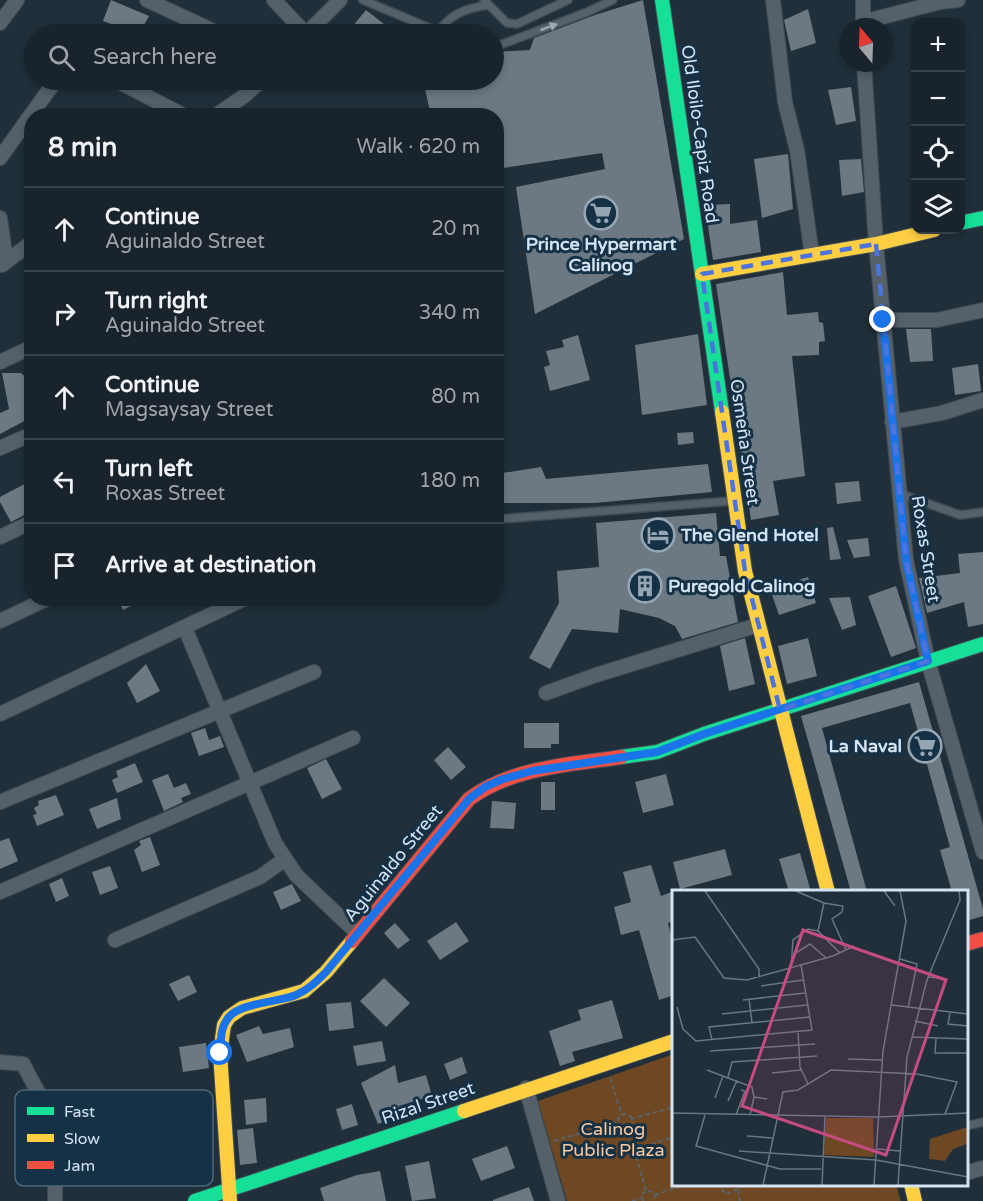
<!DOCTYPE html>
<meta charset="utf-8">
<style>
:root{--surface:#18232c;--page:#212b34;--text:#f1f3f6;--muted:#9fa4a9;--line:#364048}
body{margin:0;font-family:"Varela Round",sans-serif;background:var(--page);color:var(--text)}
.controls{position:absolute;right:18px;top:18px;display:grid;overflow:hidden;border-radius:12px;box-shadow:0 3px 9px #0003}
.controls button{width:54px;height:54px;display:grid;place-items:center;padding:0;border:0;border-bottom:2px solid var(--line);background:var(--surface);color:var(--text);font:30px sans-serif}
.compass{position:absolute;left:839px;top:18px;width:54px;height:54px;border-radius:50%;background:var(--surface);box-shadow:0 3px 9px #0003;rotate:341deg}
.stop{position:absolute;width:18px;height:18px;margin:-14px;border:4px solid #1a73e8;border-radius:50%;background:#fff}
.stop.end{background:#1a73e8;border-color:#fff;box-shadow:0 2px 6px #0008}
.list{margin:0;padding:0;list-style:none}
h2{display:flex;justify-content:space-between;align-items:center;height:78px;margin:0;padding:0 24px;font-size:26px}
h2 small{font-size:20px;font-weight:400;color:var(--muted)}
.list li{display:grid;grid-template-columns:39px 1fr auto;gap:18px;align-items:center;box-sizing:border-box;height:84px;padding:0 24px;border-top:2px solid var(--line)}
.list b{display:block;font-size:22px;white-space:nowrap}
.list p{margin:0;font-size:20px;white-space:nowrap;color:var(--muted)}
.list em{font-size:20px;font-style:normal;color:var(--muted)}
.icon{flex:none;width:33px;height:33px;fill:none;stroke:currentColor;stroke-width:2;stroke-linecap:round;stroke-linejoin:round}
.map{position:relative;flex:none;width:983px;height:1201px;overflow:hidden}
.search{position:absolute;background:var(--surface);box-shadow:0 3px 9px #0003;left:24px;top:24px;width:480px;height:66px;display:flex;align-items:center;gap:15px;box-sizing:border-box;padding:0 21px;border-radius:33px;color:var(--muted);font-size:22px}
.panel{position:absolute;background:var(--surface);box-shadow:0 3px 9px #0003;left:24px;top:108px;width:480px;height:498px;border-radius:24px}
.map>svg:first-child{display:block}
.green{fill:#6e4822}
.building{fill:#6c7983}
.lines{fill:none;stroke-linecap:round;stroke-linejoin:round}
.lane-casing{stroke:#404c56;stroke-width:10}
.street-casing{stroke:#404c56;stroke-width:16}
.fast-casing{stroke:#404c56;stroke-width:16}
.slow-casing{stroke:#404c56;stroke-width:16}
.jam-casing{stroke:#404c56;stroke-width:16}
.path{stroke:#59636a;stroke-width:2;stroke-dasharray:4.5 3;stroke-linecap:butt}
.lane{stroke:#556069;stroke-width:7}
.street{stroke:#556069;stroke-width:14}
.fast{stroke:#16e098;stroke-width:14}
.slow{stroke:#ffcf43;stroke-width:14}
.jam{stroke:#f24e42;stroke-width:14}
.oneway{fill:#9ba9b4}
.route{stroke:#1a73e8;stroke-width:8}
.marked{fill:none;stroke:#4b74de;stroke-width:4.5;stroke-dasharray:12 8;stroke-linejoin:round}
.labels{text-anchor:middle;dominant-baseline:central;stroke-width:6;stroke-linejoin:round;paint-order:stroke}
.street-label{font-size:18px;fill:#d4e4f2;stroke:#153145}
.poi-label{font-size:18px;font-weight:bold;fill:#d4e4f2;stroke:#153145;text-anchor:start}
.park-label{font-size:18px;fill:#fac99f;stroke:#153145}
.inset-road{fill:none;stroke:#687784;stroke-width:1.5}
.view{fill:#c64b81;fill-opacity:0.15;stroke:#c64b81;stroke-width:3}
.inset-edge{fill:none;stroke:#d4e4f2;stroke-width:3}
.key{fill:#153145;stroke:#4e6779;stroke-width:1.5}
.key-label{font-size:16px;fill:#d4e4f2}
</style>
<div class="map">
<svg width="983" height="1201" viewBox="0 0 983 1201">
<rect width="100%" height="100%" fill="#202f3a"/>
<path class="green" d="M674,1054V1184L896,1185L901,1201H567L538,1101Z"/>
<path class="building" d="M111,0L149,16L139,34L103,21Z
M643,0L684,239L535,314L516,187L605,169L602,153L496,169V116H431L423,80H494V52L530,50L534,38L595,15Z
M808,9L816,43L791,51L784,20Z
M366,10L397,34H346Z
M851,87L856,121L836,125L828,90Z
M788,154L793,209L762,218L754,159Z
M861,159L864,192L842,196L839,160Z
M730,204V224L757,220L761,252L713,260L705,205Z
M783,272L787,315L818,312L819,322L823,323L825,341L819,342V355L792,356L805,476L773,481L779,515L751,520L716,284Z
M906,329H931L933,361L910,362Z
M698,334L707,405L642,415L635,345Z
M578,335L590,380L550,391L544,367L550,365L546,351L564,347L562,340Z
M978,364L981,391L955,395L952,368Z
M2,373H21L32,383V417L0,434V413L9,409Z
M693,432L694,443L678,445L677,433Z
M708,464L712,492L595,503H496V474L541,467L546,479Z
M32,480V511L11,522L0,502V497Z
M859,481L861,501L837,504L835,483Z
M716,513L720,556H726L738,622L682,639L675,626L659,618L620,609L618,633L572,629L550,669L529,658L559,603L557,571L599,567L596,523Z
M833,527L841,559L830,560L827,528Z
M868,538L870,556L854,558L847,540Z
M983,552V624L968,627L964,602L927,613L919,578L960,573L958,554Z
M808,577L816,603L779,615L770,589Z
M896,586L916,648L891,657L868,596Z
M850,597L856,625L842,630L829,598Z
M117,598H146L123,610Z
M745,638L755,684L729,691L720,646Z
M808,638L817,676L787,684L778,646Z
M146,664L160,691L137,703L127,683Z
M919,682L983,909V916L966,921V892H952L940,850L950,847L910,703L822,728L867,892H851L801,716Z
M524,723H559V744H551V748H524Z
M205,728L209,740L220,736L224,747L199,756L191,733Z
M448,747L466,767L451,780L434,760Z
M326,759L342,789L322,799L307,768Z
M135,763L143,782L117,793L112,780L118,777L116,771Z
M168,774L174,788L186,783L191,794L181,798L183,802L164,811L152,780Z
M666,774L674,805L643,813L635,782Z
M541,782H555V810H541Z
M56,795L64,815L37,826L33,815L37,814L34,808L39,805L38,801Z
M117,798L121,819L97,829L89,809Z
M492,801L516,803L514,829L490,828Z
M150,837L160,865L142,872L134,850L141,845L139,841Z
M9,838L18,861L0,869V841Z
M725,849L732,875L680,889L673,862Z
M800,853L811,892H789L779,859Z
M651,865L661,896L674,891V921L668,923L674,946V995L659,1000L639,930L621,935L614,907L631,902L623,872Z
M110,866L118,888L100,895L92,872Z
M62,878L69,896L56,902L49,884Z
M292,884L301,901L281,910L273,892Z
M456,922L469,941L440,960L427,941Z
M395,923L410,940L398,949L384,933Z
M189,975L197,992L178,1001L169,984Z
M384,978L410,1003L386,1027L360,1001Z
M612,1000L623,1038L572,1052L575,1061L560,1066L549,1031L581,1020L578,1010Z
M351,1002L354,1028L329,1031L326,1004Z
M259,1026L263,1034L290,1028L294,1047L247,1062L236,1035Z
M382,1041L386,1061L357,1066L353,1046Z
M206,1043L209,1068L183,1072L179,1047Z
M462,1057L467,1073L450,1080L444,1064Z
M395,1065L398,1083L426,1075L432,1096L399,1106L402,1116L378,1124L361,1083Z
M266,1098L267,1122L246,1125L244,1100Z
M352,1104L358,1125L342,1130L336,1109Z
M253,1128L257,1163L240,1165L237,1130Z
M507,1146L515,1168L481,1181L472,1159Z
M429,1161L436,1198L412,1201L405,1166Z
M380,1171L386,1201H324L320,1188L357,1175Z
M529,1187L534,1201H493V1200Z"/>
<g class="lines">
<g class="lane-casing">
<path id="lane" d="M363,0L444,34
M484,0L507,23L517,24L568,0
M438,31C453,13 466,8 489,5
M494,44L500,45L585,13L613,0
M901,494L960,515L983,512
M500,519L732,501
M966,1126L983,1122"/>
</g>
<g class="street-casing">
<path id="street" d="M147,0L220,34
M274,0L306,34
M773,0L785,102L797,150L812,255
M863,0V27
M863,22L940,2L958,0
M0,23L17,0
M306,34L340,0
M864,63L876,244L906,560L928,661L983,852
M115,80L185,116
M215,116L244,96L262,80
M0,158L56,80
M0,218L6,261
M2,265L32,242
M883,320H937L983,310
M0,362L32,347
M892,422L942,413L983,400
M0,448L32,434
M0,537L32,522
M0,621L49,598
M185,628L275,843L296,875L358,934
M546,693L596,675L758,625
M0,714L246,598
M0,802L314,672
M0,892L353,738
M115,940L260,877L285,859
M0,1062L23,1064L49,1113L56,1121L136,1111
M526,1088L558,1201
M966,1173L983,1168
M55,1201L56,1121"/>
</g>
<g class="fast-casing">
<path id="fast" d="M662,0L722,412
M960,223L983,218
M621,757L657,752L704,734L983,644
M195,1201L464,1111"/>
</g>
<g class="slow-casing">
<path id="slow" d="M702,274L876,244L934,230
M722,412L745,571L828,892
M464,1111L674,1041
M911,1184L915,1201
M230,1201L220,1053L224,1025L229,1017L242,1008L304,991L326,972L352,941"/>
</g>
<g class="jam-casing">
<path id="jam" d="M352,941L469,799C512,767 569,765 621,757
M966,944L983,939"/>
</g>
<path class="path" d="M610,1078L622,1115
M674,1079V1081
M618 1121a7 7 0 1 1 14 0a7 7 0 1 1-14 0Z
M631,1119L674,1107
M626,1128L634,1150
M554,1141L618,1122
M716,1184L726,1194L749,1184
M646,1190L634,1150L674,1137
M738,1190L740,1201
M655,1195L687,1184
M632,1201L641,1198
M643,1201L642,1194L647,1190L655,1194L654,1201"/>
<use href="#lane" class="lane"/>
<use href="#street" class="street"/>
<use href="#fast" class="fast"/>
<use href="#slow" class="slow"/>
<use href="#jam" class="jam"/>
</g>
<defs><path id="oneway-solid" d="M-6-.8H1V-3.2L6.5 0L1 3.2V.8H-6Z" transform="scale(1.5)"/></defs>
<use class="oneway" href="#oneway-solid" transform="translate(549 27) rotate(-20)"/>
<g class="lines">
<path class="route" d="M220,1053C221,1040 220,1027 229,1017C240,1003 279,1002 296,995C308,990 317,981 326,972L469,799L485,787L503,779L532,771L657,752L704,734L928,661L906,560L883,320"/>
</g>
<path class="marked" d="M876,244L906,560L928,661L780,710L745,571L702,274Z"/>
<defs>
<g id="supermarket-ring" transform="scale(1.725)"><circle r="9.5" fill="#153145" stroke="#95a5b2" stroke-width="1.5"/><path d="M-6-5.5h2.5l.6 2H6L4.5 2H-2.5L-4.4-4H-6ZM-1.5 3.2a1.3 1.3 0 1 0 .1 0ZM3 3.2a1.3 1.3 0 1 0 .1 0Z" fill="#95a5b2"/></g>
<g id="hotel-ring" transform="scale(1.725)"><circle r="9.5" fill="#153145" stroke="#95a5b2" stroke-width="1.5"/><path d="M-6-4.5h1.5V1H6V5H4.5V3h-9V5H-6ZM-4 0a1.8 1.8 0 1 1 3.6 0ZM.5 0V-2.5h3Q6-2.5 6 0Z" fill="#95a5b2"/></g>
<g id="building-ring" transform="scale(1.725)"><circle r="9.5" fill="#153145" stroke="#95a5b2" stroke-width="1.5"/><path d="M-4-6H4V6H1V3H-1V6H-4ZM-2.5-4.3h1.7v1.8h-1.7ZM.8-4.3h1.7v1.8H.8ZM-2.5-1h1.7V.8h-1.7ZM.8-1h1.7V.8H.8Z" fill="#95a5b2"/></g>
</defs>
<g fill-rule="evenodd">
<use href="#supermarket-ring" x="601" y="213"/>
<use href="#hotel-ring" x="658" y="535"/>
<use href="#building-ring" x="645" y="586"/>
<use href="#supermarket-ring" x="925" y="746"/>
</g>
<g class="labels">
<g class="street-label">
<text transform="translate(700 134) rotate(82)">Old Iloilo-Capiz Road</text>
<text transform="translate(745 442) rotate(82)">Osmeña Street</text>
<text transform="translate(926 549) rotate(81)">Roxas Street</text>
<text transform="translate(393 863) rotate(-51)">Aguinaldo Street</text>
<text transform="translate(428 1103) rotate(-19)">Rizal Street</text>
</g>
<g class="poi-label">
<text x="601" y="244" text-anchor="middle">Prince Hypermart<tspan x="601" dy="21">Calinog</tspan></text>
<text x="681" y="535">The Glend Hotel</text>
<text x="668" y="586">Puregold Calinog</text>
<text x="902" y="746" text-anchor="end">La Naval</text>
</g>
<g class="park-label">
<text x="613" y="1129">Calinog<tspan x="613" dy="21">Public Plaza</tspan></text>
</g>
</g>
<g transform="translate(672 890)">
<rect width="296" height="296" fill="#202f3a"/>
<path d="M154,228H201L202,267L152,265ZM295,237V254L281,259L273,271L257,269L258,249Z" fill="#6e4822"/>
<path class="inset-road" d="M33,1L87,79V87M124,1L152,13L146,41M212,1L223,16M152,13L171,16L170,22L160,29L174,60M0,50L23,47L52,88L75,90L161,66L182,56M122,64L138,54L154,68M228,69L245,74L236,118M119,78L121,50L136,39L146,41L168,63M256,87L275,89M89,96L131,90M77,109L80,133M71,110L133,103M219,115L296,124M5,117L11,139L24,151L140,140L129,75M278,123L276,134L296,136M50,124L135,115M243,131L266,136M126,141L128,177L136,194M240,147L296,149M264,149L263,163H296M40,150L37,137L138,127M38,161L143,154M176,169L210,170M35,180L80,197L82,207L95,209M100,183L129,180M56,187L60,172L145,166M43,208L51,186M56,211L65,190M0,223L206,227M33,225L24,256L108,279H149M64,225L73,201L69,200M78,225L82,207M206,227L296,223M75,246L100,248M205,259L228,261M67,261L204,270L296,287M91,295L111,202L126,200L159,180L245,184L285,192L273,224M150,295L153,226M202,295L211,161L234,31L228,1M226,295L235,167L255,90L288,10L287,1"/>
<path class="view" d="M131,40L274,90L214,265L70,216Z"/>
<rect width="296" height="296" class="inset-edge"/>
</g>
<rect x="15" y="1090" width="198" height="96" rx="9" class="key"/>
<rect x="27" y="1107" width="27" height="8" fill="#16e098"/>
<rect x="27" y="1134" width="27" height="8" fill="#ffcf43"/>
<rect x="27" y="1161" width="27" height="8" fill="#f24e42"/>
<g class="key-label">
<text x="64" y="1117">Fast</text>
<text x="64" y="1144">Slow</text>
<text x="64" y="1171">Jam</text>
</g>
</svg>
<div class="controls">
<button>+</button>
<button>−</button>
<button><svg class="icon" aria-label="locate" viewBox="0 0 24 24"><circle cx="12" cy="12" r="6"/><path d="M12 2v4M12 18v4M2 12h4M18 12h4"/></svg></button>
<button><svg class="icon" aria-label="layers" viewBox="0 0 24 24"><path d="M12 4l9 5-9 5-9-5zM3 14l9 5 9-5"/></svg></button>
</div>
<svg class="compass" viewBox="-18 -18 36 36"><path d="M0-13l5 13h-10z" fill="#e53935"/><path d="M0 13l5-13h-10z" fill="#9fa4a9"/></svg>
<div class="stop" style="left:220px;top:1053px"></div>
<div class="stop end" style="left:883px;top:320px"></div>
<div class="search"><svg class="icon" aria-label="search" viewBox="0 0 24 24"><circle cx="10" cy="10" r="6"/><path d="M15 15l6 6"/></svg>Search here</div>
<section class="panel">
<h2>8 min<small>Walk · 620 m</small></h2>
<ul class="list">
<li><svg class="icon" aria-label="ahead" viewBox="0 0 24 24"><path d="M12 20V5M6 11l6-6 6 6"/></svg><div><b>Continue</b><p>Aguinaldo Street</p></div><em>20 m</em></li>
<li><svg class="icon" aria-label="right" viewBox="0 0 24 24"><path d="M7 20v-9h11M14 6l5 5-5 5"/></svg><div><b>Turn right</b><p>Aguinaldo Street</p></div><em>340 m</em></li>
<li><svg class="icon" aria-label="ahead" viewBox="0 0 24 24"><path d="M12 20V5M6 11l6-6 6 6"/></svg><div><b>Continue</b><p>Magsaysay Street</p></div><em>80 m</em></li>
<li><svg class="icon" aria-label="left" viewBox="0 0 24 24"><path d="M17 20v-9H6M10 6l-5 5 5 5"/></svg><div><b>Turn left</b><p>Roxas Street</p></div><em>180 m</em></li>
<li><svg class="icon" aria-label="arrive" viewBox="0 0 24 24"><path d="M6 21V4h12l-3 4 3 4H6"/></svg><div><b>Arrive at destination</b></div></li>
</ul>
</section>
</div>
